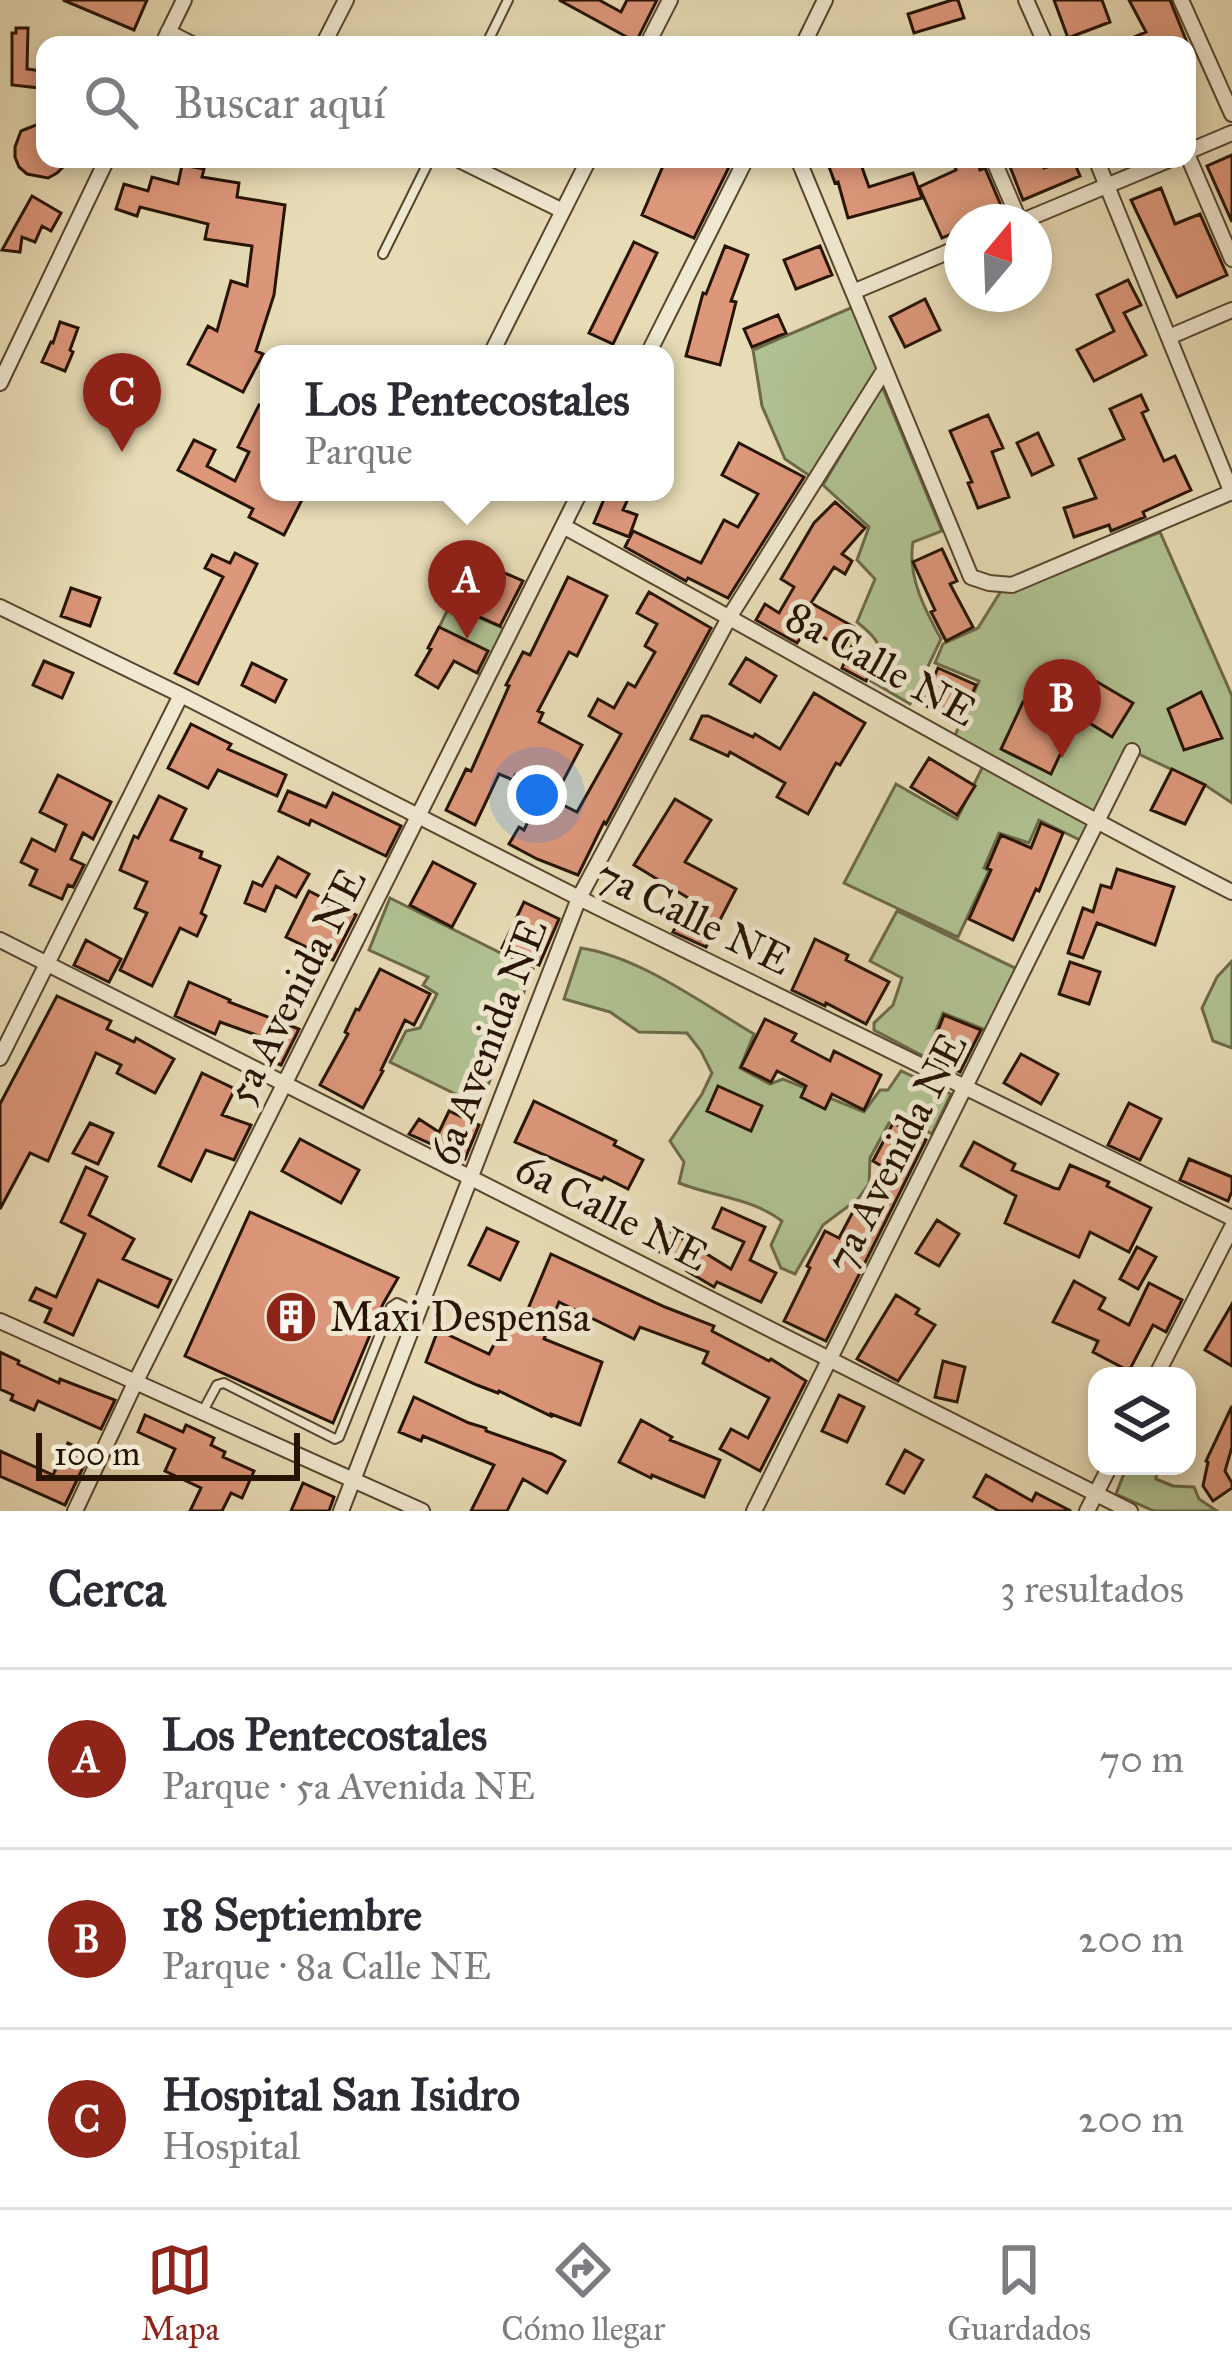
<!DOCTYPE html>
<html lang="es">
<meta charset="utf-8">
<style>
:root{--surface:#fff;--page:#f7f7f7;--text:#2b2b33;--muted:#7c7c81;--line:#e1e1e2;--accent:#8f2418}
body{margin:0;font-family:"IM FELL Great Primer",serif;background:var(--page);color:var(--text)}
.controls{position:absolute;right:36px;bottom:36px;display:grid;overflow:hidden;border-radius:24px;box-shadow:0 6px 18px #0003}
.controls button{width:108px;height:108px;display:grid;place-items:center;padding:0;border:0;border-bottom:3px solid var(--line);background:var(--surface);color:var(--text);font:60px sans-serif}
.compass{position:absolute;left:944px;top:204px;width:108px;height:108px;border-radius:50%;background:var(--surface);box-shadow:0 6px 18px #0003;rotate:19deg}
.scale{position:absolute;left:36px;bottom:30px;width:264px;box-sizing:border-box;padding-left:12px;border:6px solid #261300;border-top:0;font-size:33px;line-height:42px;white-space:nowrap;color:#261300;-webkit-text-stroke:9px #f0e8d0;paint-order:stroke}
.you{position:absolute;left:537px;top:795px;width:42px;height:42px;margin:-30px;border:9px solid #fff;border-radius:50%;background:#1a73e8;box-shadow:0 0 0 18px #1a73e833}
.badge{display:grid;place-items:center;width:78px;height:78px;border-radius:50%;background:var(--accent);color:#fff;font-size:39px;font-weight:700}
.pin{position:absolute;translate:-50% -99px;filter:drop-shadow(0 3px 6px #0008)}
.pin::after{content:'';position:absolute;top:63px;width:42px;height:36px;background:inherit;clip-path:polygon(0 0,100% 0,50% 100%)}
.popup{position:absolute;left:260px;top:345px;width:414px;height:156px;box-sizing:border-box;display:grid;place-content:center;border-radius:24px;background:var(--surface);filter:drop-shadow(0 3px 9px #0005);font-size:39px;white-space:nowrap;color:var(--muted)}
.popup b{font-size:45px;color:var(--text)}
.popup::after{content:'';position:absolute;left:50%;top:100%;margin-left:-24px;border:24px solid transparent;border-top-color:var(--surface)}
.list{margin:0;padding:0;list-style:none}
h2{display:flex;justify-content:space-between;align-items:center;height:156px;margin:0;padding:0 48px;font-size:51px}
h2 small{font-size:39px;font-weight:400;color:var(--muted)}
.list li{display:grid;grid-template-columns:78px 1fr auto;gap:36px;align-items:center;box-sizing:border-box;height:180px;padding:0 48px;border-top:3px solid var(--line)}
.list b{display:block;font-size:45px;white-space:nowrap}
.list p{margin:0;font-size:39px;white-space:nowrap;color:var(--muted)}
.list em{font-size:39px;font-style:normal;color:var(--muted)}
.icon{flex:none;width:66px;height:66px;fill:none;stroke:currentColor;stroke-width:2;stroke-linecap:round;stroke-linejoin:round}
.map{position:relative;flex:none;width:1232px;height:1511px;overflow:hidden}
.search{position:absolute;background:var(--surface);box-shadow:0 6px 18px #0003;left:36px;right:36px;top:36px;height:132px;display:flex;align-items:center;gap:30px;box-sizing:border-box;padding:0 42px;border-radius:24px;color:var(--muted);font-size:45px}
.sheet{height:696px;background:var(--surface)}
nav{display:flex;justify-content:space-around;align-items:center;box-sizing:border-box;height:168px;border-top:3px solid var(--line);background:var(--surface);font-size:33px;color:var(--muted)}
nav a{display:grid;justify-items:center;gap:6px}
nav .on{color:var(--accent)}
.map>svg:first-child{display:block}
.green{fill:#b1c292;stroke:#6c6a49;stroke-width:3}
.building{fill:#dd977b;stroke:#261300;stroke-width:3}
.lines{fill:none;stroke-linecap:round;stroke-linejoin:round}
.service-casing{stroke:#56452e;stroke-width:12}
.minor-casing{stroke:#56452e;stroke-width:18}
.service{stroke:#f0e8d0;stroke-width:8}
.minor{stroke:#f0e8d0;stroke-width:14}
.labels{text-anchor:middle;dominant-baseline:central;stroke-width:10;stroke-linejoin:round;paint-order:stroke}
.street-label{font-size:42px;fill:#261300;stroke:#f0e8d0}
.poi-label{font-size:42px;fill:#261300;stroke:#f0e8d0;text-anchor:start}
</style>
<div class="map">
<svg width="1232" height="1511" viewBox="0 0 1232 1511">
<rect width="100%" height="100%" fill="#e8dcb6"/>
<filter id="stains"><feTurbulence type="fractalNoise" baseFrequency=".00167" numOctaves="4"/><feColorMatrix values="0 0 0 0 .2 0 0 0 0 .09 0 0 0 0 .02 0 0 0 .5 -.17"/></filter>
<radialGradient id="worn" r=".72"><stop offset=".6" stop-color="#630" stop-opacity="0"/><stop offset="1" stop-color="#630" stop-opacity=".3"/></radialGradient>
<path class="green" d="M853,307L878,368L810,476L785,459L762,406L753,350Z
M882,386L942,531L913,542C907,576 925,610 941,639L910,704L871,681C884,649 884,644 857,622L875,579L857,560L869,527L823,485Z
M1160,532L1232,696V803L1205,785L1132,751L1095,822L952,742L979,681L935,663L943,644L978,628L1001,591H1015Z
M450,605L505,629L482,675L429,648Z
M984,764L1089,824L1080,840L1039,820L1029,843L999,833L984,868L989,871L958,937L844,883L896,784L957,819Z
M390,898L533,969L480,1106L390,1062L406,1031L420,1028L437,994L423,985L428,977L369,950Z
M897,911L1019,970L988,1031L943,1013L925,1057L874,1030V1023L893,1005L902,978L870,961Z
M581,948C640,957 703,1004 754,1034L740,1068L770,1084L783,1079L864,1112L880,1090H888L901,1071L951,1094L932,1134L905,1117L889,1123L870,1158L869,1184L858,1199L823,1225L795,1274L781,1268L771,1245L782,1221C752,1198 714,1197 679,1183L684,1162L670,1141L702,1094L712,1073L701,1051L687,1033L639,1032L610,1012L564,999Z
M1232,961V1048L1213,1041L1202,1008L1217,977Z
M1127,1466H1157L1156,1479L1173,1486L1194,1487L1199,1499L1217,1511H1154L1116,1494Z"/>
<path class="building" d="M63,0H147L134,30Z
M559,0H599L621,12L627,0H657L636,42Z
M952,0H958L964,18L914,33L908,14Z
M1054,0H1102L1110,22L1068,38Z
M1129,0H1170L1188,45H1116L1146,32Z
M16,28H28L27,69L42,71L40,88L12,85V33H16Z
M36,125H45V159H71L57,173L48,178L27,174L19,167L15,157V147L21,131Z
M1232,155V222L1207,166Z
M666,159H733L694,238L642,215Z
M842,159H859L869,187L913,173L922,198L848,218L838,182L835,183L828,164Z
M953,159H977L980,170L985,168L1002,208L970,222H962V229L942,238L919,187L956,170Z
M1007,159H1040L1044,168L1073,159L1080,176L1023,200Z
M182,165L204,169L202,177L239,183L237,197L285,205L274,295L256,351L263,354L243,392L188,364L208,326L217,331L231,281L247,286L252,246L205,239L208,224L140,207L137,216L116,209L124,184L148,191L152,177L178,184Z
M1161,188L1175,224L1200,214L1227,275L1177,297L1131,200Z
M32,196L61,213L51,231L42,226L35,242L22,237L20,252L2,250Z
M634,242L657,253L613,344L589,333Z
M725,246L748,255L731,301L736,302L720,365L686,356L703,293L706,294Z
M820,246L832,275L796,289L784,260Z
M1128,280L1141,305L1124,313L1146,355L1094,381L1077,350L1114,331L1097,295Z
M925,299L940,330L905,347L890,317Z
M778,315L786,333L752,347L744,329Z
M60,322L78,328L70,350L73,352L65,371L42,362L51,342L53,343Z
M1141,395L1148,410L1142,413L1164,461L1175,456L1191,490L1143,512L1145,517L1111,531L1109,525L1074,537L1064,508L1096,498L1079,459L1124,439L1110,409Z
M259,405L269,410V492H306L284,535L249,517L253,509L178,470L194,440L215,450L207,466L235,481L249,452L238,447Z
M988,415L1003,448L992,452L1009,497L978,508L968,483L972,482L950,431Z
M1038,433L1053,465L1032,475L1017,443Z
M739,443L804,477L728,598L688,578L686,581L625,547L633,531L701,563L724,520L738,527L758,494L722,475Z
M607,492H631L623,510L637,515L629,537L594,523Z
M835,502L865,528L842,554L852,561L845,574L834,567L811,603L854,627L842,648L807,628L797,643L756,620L765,604L779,613L794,587L781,579L814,523Z
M942,549L957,581L950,584L973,627L946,641L931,612L935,610L913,562Z
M235,553L257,564L198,684L175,673L223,577L205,568L212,555L230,563Z
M482,563L523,581L500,626L462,609Z
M568,577L607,596L577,656L569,652L538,711L543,713L539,722L582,745L553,800L577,812L621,734L589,716L598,699L614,708L628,683L635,687L655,652L645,646L657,624L637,613L649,592L711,628L606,824L604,822L578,875L537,859L509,844L519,827L524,830L543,790L515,775L513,780L499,774L475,825L446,810L466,769L471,771L509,686L506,685L523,652L530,655Z
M71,588L100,598L90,626L61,616Z
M439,627L488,651L477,673L454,661L438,688L416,675L431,649L428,648Z
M853,643L879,655L866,681L842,668Z
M746,658L776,676L760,702L730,684Z
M44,661L73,673L62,698L33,685Z
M252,663L286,680L275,702L242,685Z
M1065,663L1133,703L1112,737L1078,716L1051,774L1001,749L1023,702L1038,709Z
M938,668L976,685L960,721L922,704Z
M1201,692L1222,738L1184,750L1168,709Z
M814,693L865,723L840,765L836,763L808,814L777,797L785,783L730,752L728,756L691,739L702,716H708L753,737L755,734L780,749Z
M191,724L231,744L228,749L286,775L277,796L218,770L208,788L168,768Z
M929,758L975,786L957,815L911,787Z
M1172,769L1205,785L1185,824L1151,810Z
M58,775L111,802L93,839L83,833L71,859L84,865L73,887L68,885L62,899L30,885L37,870L21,862L32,839L55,851L66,825L40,812Z
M288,791L326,807L333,793L401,826L386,856L311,820L309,825L279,811Z
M159,796L186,809L171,840L202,852L200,858L220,866L201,913L206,916L197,936L180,928L152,986L120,970L147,913L135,908L147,882L120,870L134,836L138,838Z
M675,799L711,820L685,862L736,889L706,947L673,932L690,899L634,865Z
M1041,823L1063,833L1039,891L1036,889L1013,940L969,919L991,870L987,868L1001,835L1031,848Z
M278,857L309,874L296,897L276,886L265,911L245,903L253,882L262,886Z
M433,862L475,884L452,927L410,905Z
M1117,869L1174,887L1155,945L1097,923L1083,958L1068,953L1083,908L1093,912L1101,885L1111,888Z
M309,891L356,915L333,960L286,937Z
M524,902L559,919L539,965L502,948Z
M815,939L848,955L846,960L889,982L866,1024L826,1003L825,1006L792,990Z
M86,940L121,959L109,982L74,965Z
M1070,962L1100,972L1089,1004L1059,994Z
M380,969L430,994L414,1025L405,1020L381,1070L383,1071L363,1108L320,1085L348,1034L345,1032L356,1009L359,1010Z
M189,982L230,1000L229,1002L299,1029L281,1065L263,1058L270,1040L220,1022L215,1034L175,1016Z
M57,996L111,1021L107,1029L134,1042L136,1038L174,1059L155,1093L117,1073L121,1065L96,1053L48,1161L30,1153L0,1209V1104Z
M944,1015L981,1030L960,1072L928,1056Z
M765,1019L796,1034L792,1041L830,1061L834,1051L881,1075L864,1110L832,1094L825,1109L801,1097L806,1086L777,1071L771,1082L741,1067Z
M1021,1054L1058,1074L1041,1104L1004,1083Z
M202,1073L235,1089L222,1115L251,1125L234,1160L206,1150L191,1181L159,1166Z
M718,1086L762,1106L751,1131L707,1111Z
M534,1101L616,1141L614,1145L643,1160L628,1189L604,1177L602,1180L515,1142Z
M1129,1103L1161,1119L1140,1160L1108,1145Z
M449,1111L479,1125L465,1159L409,1134L419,1119L439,1132Z
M90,1123L113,1133L98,1164L73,1153Z
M893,1123L926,1140L826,1341L784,1321L810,1268L807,1266L825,1231L839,1238L856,1206L863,1209L883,1167L873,1161Z
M300,1139L359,1170L341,1203L282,1171Z
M974,1142L1015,1164L1012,1170L1054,1188L1059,1189L1070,1165L1109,1182L1107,1186L1151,1208L1129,1252L1090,1232L1079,1257L1005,1223L1016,1196L961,1166Z
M1189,1159L1232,1177V1191L1228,1201L1180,1180Z
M86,1167L107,1177L89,1215L134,1239L123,1259L171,1280L158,1307L98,1280L73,1335L45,1322L51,1309L30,1300L36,1288L56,1297L85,1234L61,1222Z
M722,1208L765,1227L750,1260L776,1273L761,1302L717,1282L714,1287L687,1271L692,1263L646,1247L655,1222L731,1269L744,1242L713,1228Z
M250,1212L398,1278L383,1304L333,1423L185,1356Z
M937,1220L959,1234L939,1266L916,1253Z
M487,1228L518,1242L500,1280L469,1265Z
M1137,1247L1156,1257L1138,1289L1120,1279Z
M551,1254L665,1307L714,1326L712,1331L769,1361L771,1359L806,1381L760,1471L720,1449L731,1429L748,1438L769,1398L703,1363L708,1352L640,1327L634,1339L559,1302L544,1339L602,1362L580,1425L551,1414V1416L499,1391L498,1393L477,1385L426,1362L438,1330L489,1354L506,1322L520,1328Z
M1074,1281L1105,1298L1099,1309L1129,1325L1149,1283L1182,1300L1166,1332L1153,1325L1129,1371L1093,1352L1098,1341L1053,1322Z
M896,1295L919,1309L916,1314L935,1325L898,1381L857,1359Z
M1232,1304V1366L1205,1350Z
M0,1352L19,1361L18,1364L59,1383L60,1379L115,1400L101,1429L38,1401L34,1410L11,1400L13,1395L0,1389Z
M943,1361L965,1367L957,1402L935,1397Z
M839,1395L864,1407L847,1442L822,1431Z
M414,1397L469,1423L486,1428V1431L552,1454L565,1461L547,1493L523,1479L507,1511H471L494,1465L423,1436L421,1441L399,1432Z
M1232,1406V1447L1225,1471L1232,1483V1488L1213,1501L1203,1486L1208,1462L1206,1461Z
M145,1415L183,1432L186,1425L214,1438L211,1445L225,1452L223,1457L254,1471L242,1498L231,1493L222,1511H190L201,1488L165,1471L175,1449L138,1432Z
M641,1420L672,1437L670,1440L720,1460L704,1497L652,1475L651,1478L619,1462Z
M68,1443L90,1453L65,1505L0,1476V1451L53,1475Z
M905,1450L923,1460L904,1493L887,1484Z
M986,1475L1032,1501L1036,1493L1071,1511H999L974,1497Z
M303,1483L334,1497L329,1511H291Z"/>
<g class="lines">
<g class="service-casing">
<path id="service" d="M486,45L508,0
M383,254L430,159
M203,1411L217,1385L224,1383L335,1439L339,1437L391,1307L397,1303L416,1312"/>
</g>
<g class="minor-casing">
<path id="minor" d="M1026,0L1046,45
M1181,0L1232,114
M168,32L194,45
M162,45L184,0
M323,45L346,0
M647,45L670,0
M803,45L825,0
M1187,152L1232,133
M1187,154L1232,259
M457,159L563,211
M798,159L971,577L989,583L1012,585L1232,492
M993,159L1020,222
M1096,159L1232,493
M1020,222L1171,159
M853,292L962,246
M1169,337L1232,310
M491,354L589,159
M648,354L746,159
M0,383L107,159
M563,526C786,647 1005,776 1232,892
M0,607L181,695L579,898L1232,1218
M0,940L1130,1511
M0,1058L181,695
M0,1321L422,1511
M1156,1376L1232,1227
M75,1511L136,1381L580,492
M341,1511L579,898L730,616L885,369
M754,1511L1132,751
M1087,1511L1110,1466"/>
</g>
<use href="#service" class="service"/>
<use href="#minor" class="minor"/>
</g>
<defs>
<g id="building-disc" transform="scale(2.7)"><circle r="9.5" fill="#8f2418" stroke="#f0e8d0"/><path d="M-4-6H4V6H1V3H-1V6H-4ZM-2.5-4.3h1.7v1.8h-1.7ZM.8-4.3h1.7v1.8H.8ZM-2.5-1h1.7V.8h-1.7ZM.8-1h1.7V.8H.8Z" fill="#fff"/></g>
</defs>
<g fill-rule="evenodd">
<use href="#building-disc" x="291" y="1317"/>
</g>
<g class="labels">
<g class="street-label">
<text transform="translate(881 664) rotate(29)">8a Calle NE</text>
<text transform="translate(694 917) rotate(26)">7a Calle NE</text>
<text transform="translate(296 986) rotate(-63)">5a Avenida NE</text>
<text transform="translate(488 1042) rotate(-69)">6a Avenida NE</text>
<text transform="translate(896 1152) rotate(-63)">7a Avenida NE</text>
<text transform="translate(612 1212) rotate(27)">6a Calle NE</text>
</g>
<g class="poi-label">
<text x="330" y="1317">Maxi Despensa</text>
</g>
</g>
<rect width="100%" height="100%" filter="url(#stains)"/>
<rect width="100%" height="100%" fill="url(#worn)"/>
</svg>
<div class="controls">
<button><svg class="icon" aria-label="layers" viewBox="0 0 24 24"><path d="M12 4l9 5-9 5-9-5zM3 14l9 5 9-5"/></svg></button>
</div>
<svg class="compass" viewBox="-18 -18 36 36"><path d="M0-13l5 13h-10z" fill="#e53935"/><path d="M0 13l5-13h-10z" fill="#7c7c81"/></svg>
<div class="scale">100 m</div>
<div class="you"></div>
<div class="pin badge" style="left:467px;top:639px">A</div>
<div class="popup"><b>Los Pentecostales</b>Parque</div>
<div class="pin badge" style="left:1062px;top:758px">B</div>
<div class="pin badge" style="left:122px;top:452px">C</div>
<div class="search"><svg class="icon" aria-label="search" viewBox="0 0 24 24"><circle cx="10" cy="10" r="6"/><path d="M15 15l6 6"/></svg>Buscar aquí</div>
</div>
<section class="sheet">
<h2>Cerca<small>3 resultados</small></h2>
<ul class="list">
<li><span class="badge">A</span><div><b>Los Pentecostales</b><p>Parque · 5a Avenida NE</p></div><em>70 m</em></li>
<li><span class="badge">B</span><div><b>18 Septiembre</b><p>Parque · 8a Calle NE</p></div><em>200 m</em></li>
<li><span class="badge">C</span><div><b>Hospital San Isidro</b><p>Hospital</p></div><em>200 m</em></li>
</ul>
</section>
<nav>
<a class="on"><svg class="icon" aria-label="map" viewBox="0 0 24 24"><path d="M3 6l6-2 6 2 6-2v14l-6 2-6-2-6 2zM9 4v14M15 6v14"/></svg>Mapa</a>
<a><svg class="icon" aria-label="directions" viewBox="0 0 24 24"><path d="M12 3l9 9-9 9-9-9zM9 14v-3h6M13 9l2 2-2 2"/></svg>Cómo llegar</a>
<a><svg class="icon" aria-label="saved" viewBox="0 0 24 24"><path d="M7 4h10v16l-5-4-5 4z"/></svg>Guardados</a>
</nav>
